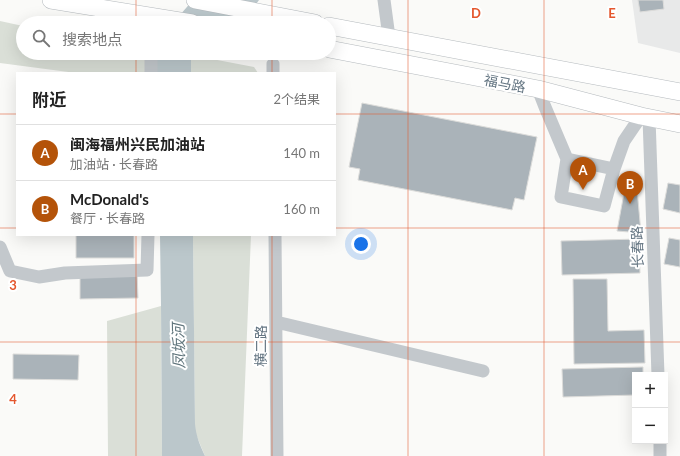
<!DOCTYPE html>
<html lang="zh">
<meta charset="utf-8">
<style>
:root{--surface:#fff;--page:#f6f6f6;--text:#222;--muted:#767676;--line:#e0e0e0;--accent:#b45309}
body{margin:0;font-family:Lato,"Noto Sans SC",sans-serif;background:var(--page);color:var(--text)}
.controls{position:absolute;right:12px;bottom:12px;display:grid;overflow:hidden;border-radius:0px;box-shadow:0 4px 16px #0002}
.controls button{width:36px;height:36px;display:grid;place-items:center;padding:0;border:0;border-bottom:1px solid var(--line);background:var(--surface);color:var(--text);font:20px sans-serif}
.you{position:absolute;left:361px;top:244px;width:14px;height:14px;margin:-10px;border:3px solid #fff;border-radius:50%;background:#1a73e8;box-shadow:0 0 0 6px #1a73e833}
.badge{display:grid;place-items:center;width:26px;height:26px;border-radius:50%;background:var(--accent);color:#fff;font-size:13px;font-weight:700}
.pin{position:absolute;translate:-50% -33px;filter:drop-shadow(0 1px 2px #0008)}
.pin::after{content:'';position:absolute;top:21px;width:14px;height:12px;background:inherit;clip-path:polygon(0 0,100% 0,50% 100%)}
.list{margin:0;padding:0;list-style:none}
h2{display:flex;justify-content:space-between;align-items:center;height:52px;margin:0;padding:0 16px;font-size:17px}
h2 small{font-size:13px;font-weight:400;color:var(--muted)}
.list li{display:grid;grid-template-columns:26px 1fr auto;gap:12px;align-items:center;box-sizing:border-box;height:56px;padding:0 16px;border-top:1px solid var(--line)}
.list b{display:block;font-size:15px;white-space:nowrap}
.list p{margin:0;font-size:13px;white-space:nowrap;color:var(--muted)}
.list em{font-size:13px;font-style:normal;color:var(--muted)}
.icon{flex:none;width:22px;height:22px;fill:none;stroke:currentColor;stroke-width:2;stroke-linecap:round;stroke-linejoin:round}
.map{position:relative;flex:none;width:680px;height:456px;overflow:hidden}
.search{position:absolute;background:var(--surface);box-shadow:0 4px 16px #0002;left:16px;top:16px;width:320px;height:44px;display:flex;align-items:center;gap:10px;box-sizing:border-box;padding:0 14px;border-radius:22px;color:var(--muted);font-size:15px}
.panel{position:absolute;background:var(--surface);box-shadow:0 4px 16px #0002;left:16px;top:72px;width:320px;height:164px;border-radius:0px}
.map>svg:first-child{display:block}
.built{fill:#e8e9e9}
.green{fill:#dadfd7}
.water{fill:#bbc7cb}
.building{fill:#aab3b9;stroke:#dcdcda}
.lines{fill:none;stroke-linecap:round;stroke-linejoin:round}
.major-casing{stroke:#b5babe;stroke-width:18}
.minor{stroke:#c3c8cc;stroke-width:13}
.major{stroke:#fff;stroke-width:17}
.grid{fill:none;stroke:#e4572e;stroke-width:1;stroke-opacity:0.55}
.labels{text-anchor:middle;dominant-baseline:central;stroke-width:4;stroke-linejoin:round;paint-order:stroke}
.street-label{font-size:14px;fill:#657683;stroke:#fff}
.water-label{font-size:15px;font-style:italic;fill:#60757c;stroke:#fff}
.grid-label{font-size:13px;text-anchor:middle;font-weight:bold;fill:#e4572e;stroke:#fff;stroke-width:4;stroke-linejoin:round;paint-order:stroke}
</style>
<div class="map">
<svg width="680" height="456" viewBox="0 0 680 456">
<rect width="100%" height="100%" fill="#fafaf8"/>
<path class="built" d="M632,0H680V53L638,43Z"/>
<path class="green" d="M0,21L23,26V53H146V73H76L0,63Z
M191,55L254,67L258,73H191Z
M193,235H251L242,456H205L195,432Z
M161,306L162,456H108L107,321Z"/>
<path class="water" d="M193,0H259L243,23H173Z
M155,53H222L218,60L191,56V73H155Z
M160,235H193L195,424C196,436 200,445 205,456H162L161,306Z"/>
<path class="building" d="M638,0H663L664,9L640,12Z
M362,103L537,137L524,200L515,198L512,210L358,180L360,169L349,167Z
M627,177L636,178L641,233L617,231Z
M668,183L680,185V213L663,209Z
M76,235H134V258H76Z
M669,238L680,240V267L664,264Z
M639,239L640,273L562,275L561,241Z
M137,272L138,298L80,299V273Z
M573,279H607L608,331L644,330L645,363L574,364Z
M13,354L79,355L78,380L13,379Z
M643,367V375H635V395L563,397L562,369Z"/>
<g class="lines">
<g class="major-casing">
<path id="major" d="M51,0L192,23
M195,0L315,23
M329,26L680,92
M329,49L538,89L641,116L680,124"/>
</g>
<path class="minor" d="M384,0L389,37
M273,64V73
M151,73V56
M538,89L545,107L567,159L614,169L624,141L641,116
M649,118L658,375
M567,159L561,197L604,206L614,169
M275,235L277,456
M0,247L10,271L39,277L65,273L147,270L148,235
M276,322L483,371
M660,441V456"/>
<use href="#major" class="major"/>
</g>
<path class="grid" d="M136,0V23M272,0V23M408,0V456M544,0V456M136,53V73M272,53V73M0,114H17M335,114H680M0,228H17M335,228H680M136,235V456M272,235V456M0,342H680"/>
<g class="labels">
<g class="street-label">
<text transform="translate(505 83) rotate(11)">福马路</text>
<text transform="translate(637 247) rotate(-92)">长春路</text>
<text transform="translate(260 346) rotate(-90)">横二路</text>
</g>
<g class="water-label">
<text transform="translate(178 346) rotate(-91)">凤坂河</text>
</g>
</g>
<g class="grid-label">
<text x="476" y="18">D</text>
<text x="612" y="18">E</text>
<text x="13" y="290">3</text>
<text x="13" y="404">4</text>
</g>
</svg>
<div class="controls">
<button>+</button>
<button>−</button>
</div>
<div class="you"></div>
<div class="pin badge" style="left:583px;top:190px">A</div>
<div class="pin badge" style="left:630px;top:204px">B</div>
<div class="search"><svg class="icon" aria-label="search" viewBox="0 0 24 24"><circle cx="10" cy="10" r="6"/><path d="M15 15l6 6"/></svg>搜索地点</div>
<section class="panel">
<h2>附近<small>2个结果</small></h2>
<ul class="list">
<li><span class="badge">A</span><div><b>闽海福州兴民加油站</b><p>加油站 · 长春路</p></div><em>140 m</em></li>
<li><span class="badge">B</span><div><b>McDonald's</b><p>餐厅 · 长春路</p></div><em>160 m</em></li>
</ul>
</section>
</div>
